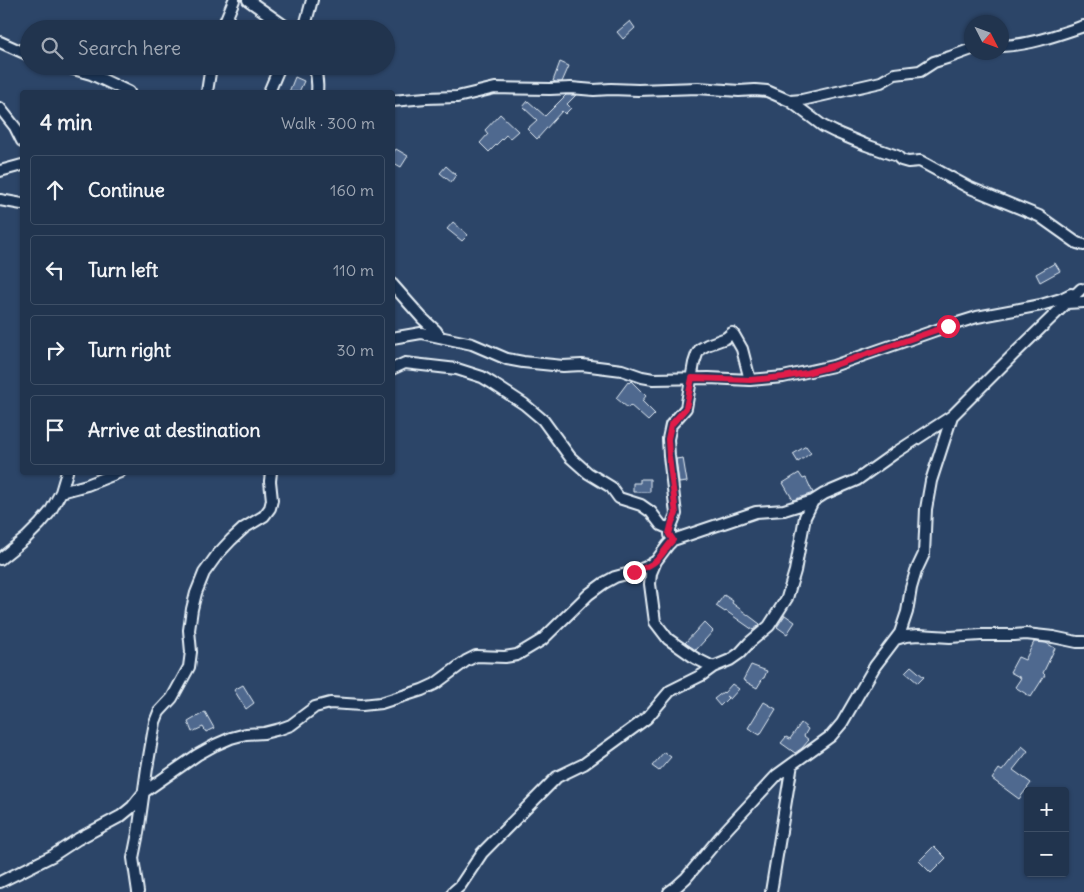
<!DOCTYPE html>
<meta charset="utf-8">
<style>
:root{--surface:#21344e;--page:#293c55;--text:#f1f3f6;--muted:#a2aab6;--line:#3e4f66}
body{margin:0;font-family:Delius,sans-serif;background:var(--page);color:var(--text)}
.controls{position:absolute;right:15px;bottom:15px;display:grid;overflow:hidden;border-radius:5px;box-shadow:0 1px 4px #0004}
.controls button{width:45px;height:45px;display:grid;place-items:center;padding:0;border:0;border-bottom:1px solid var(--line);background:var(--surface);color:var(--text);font:25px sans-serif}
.compass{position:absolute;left:964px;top:15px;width:45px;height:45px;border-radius:50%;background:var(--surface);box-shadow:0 1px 4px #0004;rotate:132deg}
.stop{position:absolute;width:15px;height:15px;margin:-11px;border:4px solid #e11d48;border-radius:50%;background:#fff}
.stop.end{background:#e11d48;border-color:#fff;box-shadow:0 1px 5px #0008}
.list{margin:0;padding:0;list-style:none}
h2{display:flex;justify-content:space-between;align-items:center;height:65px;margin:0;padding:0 20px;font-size:21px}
h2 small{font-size:16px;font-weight:400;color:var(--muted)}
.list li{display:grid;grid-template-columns:32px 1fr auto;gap:15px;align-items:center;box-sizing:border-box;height:70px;margin:0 10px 10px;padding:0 10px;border:1px solid var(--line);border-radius:5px}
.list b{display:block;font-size:19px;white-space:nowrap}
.list em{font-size:16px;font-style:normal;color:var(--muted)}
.icon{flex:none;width:28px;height:28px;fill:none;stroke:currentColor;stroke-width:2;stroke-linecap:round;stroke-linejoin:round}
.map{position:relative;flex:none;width:1084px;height:892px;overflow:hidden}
.search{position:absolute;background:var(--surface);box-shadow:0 1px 4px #0004;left:20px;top:20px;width:375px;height:55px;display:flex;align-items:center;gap:12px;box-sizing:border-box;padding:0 18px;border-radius:28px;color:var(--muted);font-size:19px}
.panel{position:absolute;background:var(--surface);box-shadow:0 1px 4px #0004;left:20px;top:90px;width:375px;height:385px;border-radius:5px}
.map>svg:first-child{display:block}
.building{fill:#50698f;stroke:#e8f1f8}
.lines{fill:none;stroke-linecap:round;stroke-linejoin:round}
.street-casing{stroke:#e8f1f8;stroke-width:14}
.street{stroke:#1d3557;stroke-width:10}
.route{stroke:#e11d48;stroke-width:6}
</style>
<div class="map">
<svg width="1084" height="892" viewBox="0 0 1084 892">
<rect width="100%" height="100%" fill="#2c4568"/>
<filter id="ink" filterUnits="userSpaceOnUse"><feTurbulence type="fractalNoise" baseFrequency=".02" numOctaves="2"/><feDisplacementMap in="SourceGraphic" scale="10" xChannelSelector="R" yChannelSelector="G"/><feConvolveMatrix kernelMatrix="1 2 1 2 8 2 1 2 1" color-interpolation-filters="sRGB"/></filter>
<g filter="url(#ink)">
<path class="building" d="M630,21L635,28L623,39L617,32Z
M560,62L569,66L562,82H556L553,81Z
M295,77L304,81L299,92H289Z
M566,95H576L567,104L571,108L565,114L562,111L537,139L527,129L537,120L523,107L528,101L545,116Z
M500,114L518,131L510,138L506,135L489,152L480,143L488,134L485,130Z
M396,149L408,156L401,167L392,162V155Z
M446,166L456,175L451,182L440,173Z
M453,222L468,235L462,241L447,229Z
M1055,263L1060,271L1040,282L1036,274Z
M631,381L646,396L642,401L655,414L648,421L630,405L628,408L616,398L628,382L629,383Z
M806,446L811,453L798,462L793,454Z
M683,458L687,482L679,483L676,459Z
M799,473L803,479L806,478L813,493L793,500L783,483Z
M640,479H650V492H633V483H640Z
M724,595L733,601L732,603L760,624L758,626L753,630L726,611L725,612L716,606Z
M785,615L795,622L787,634L777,627Z
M704,622L713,631L696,650L685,643Z
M1034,642L1046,643L1055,648L1043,673L1045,675L1031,697L1015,687L1021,678L1010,672L1018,657L1025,660Z
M751,665L767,671L764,678H763L757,688L743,680Z
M911,666L924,677L918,683L905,672Z
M732,684L739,689L730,699L726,696L728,698L720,706L714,699L723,692L724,693Z
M243,685L254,703L246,709L234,690Z
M764,702L776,709L760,735L748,728Z
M205,712L214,728L206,732L203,727L192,732L188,722Z
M801,723L808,729L804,736L809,740L802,748L795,753L781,743L786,737L790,739Z
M1022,746L1028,751L1013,770L1031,783L1019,799L992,779L999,769L1002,771Z
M664,752L671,757L659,771L652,766Z
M934,846L946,858L931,873L919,861Z"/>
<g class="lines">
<g class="street-casing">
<path id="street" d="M248,0L289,29
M222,29L234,0
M302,29L306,22L312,0
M0,42L29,55
M1002,46C1030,45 1057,35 1084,26
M63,66L91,74L129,92
M314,66C317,75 318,83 317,92
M207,92L211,66
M269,92L280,66
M392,101L426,98L457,97L495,88L550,89L571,88L594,90L611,89L638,90L698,88L739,91L755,90L767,91L790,101L802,100L881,82L895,74L920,71L934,62L950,57L972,49
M790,101L823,126L835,132L866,145L897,156L901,160L908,162L920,161L968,187L1039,216L1077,243L1084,245
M0,108L15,127L22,141
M0,171L22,165
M0,200L22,204
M392,284L422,318L436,331L440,337
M1066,303L1084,302
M392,338L421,333L472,344L507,359L523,362L563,366L582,365L622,370L642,377L653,379L709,378L750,380L783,377L833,366L948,326L977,317L1041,305L1061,299L1071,294
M392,369L405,363L457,369L482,377L492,383L524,404L543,420L570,457L588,473L611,487L619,498L641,505L651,512L661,525L670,529
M61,492L87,485L120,472
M670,535V529L676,514L669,456L668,439L671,425L686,408L694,363L697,354L700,349L707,345L726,338L732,333L734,335L742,349L750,380
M0,559L26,538L40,524L50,512L61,492L67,472
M896,639L906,636L919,635L950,637L981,635H1014L1026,634L1053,637L1077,642H1084
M713,667L695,658L668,639L655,622L650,584L651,573L656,561L668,545L673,540L756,512L784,510L813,501
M0,882L52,856L78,839L121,816L132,807L144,792L197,755L215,745L231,738L246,734L264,733L280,729L291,725L315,707L330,703L362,705L381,703L422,690L435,684L466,661L476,656L505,657L517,655L542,640L589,594L604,583L615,577L634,572L646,567L656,561
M138,892L133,858L138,833L147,768L155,722L159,712L172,698L189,667L191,652L189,630L192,609L196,593L204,573L217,555L231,540L244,528L264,516L270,508L272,500L270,481L271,472
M453,892L460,886L482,853L557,777L584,764L647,718L670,691L702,675L713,667L730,660L740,653L750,642L769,626L787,598L795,571L805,517L813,501L824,494L857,480L895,453L952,416L1013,355L1081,289
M669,892L676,887L686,878L726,830L777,775L831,736L842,723L875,666L900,633L907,612L911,588L916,571L924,554L926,509L931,481L952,416
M771,892L792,764"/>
</g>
<use href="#street" class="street"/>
</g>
</g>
<g class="lines" filter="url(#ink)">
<path class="route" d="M634,572C642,569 651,566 657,560C663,554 667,546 673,540L669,534L672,522L676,514L669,456L668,439L671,425L686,408L692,378L750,380L783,377L806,373L832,366L948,326"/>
</g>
</svg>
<div class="controls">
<button>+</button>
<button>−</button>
</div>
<svg class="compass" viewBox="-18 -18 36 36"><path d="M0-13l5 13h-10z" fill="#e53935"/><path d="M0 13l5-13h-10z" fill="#a2aab6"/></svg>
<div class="stop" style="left:948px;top:326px"></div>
<div class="stop end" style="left:634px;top:572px"></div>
<div class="search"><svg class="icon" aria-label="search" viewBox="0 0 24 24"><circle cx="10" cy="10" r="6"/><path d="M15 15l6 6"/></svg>Search here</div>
<section class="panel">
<h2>4 min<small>Walk · 300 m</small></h2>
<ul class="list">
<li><svg class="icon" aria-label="ahead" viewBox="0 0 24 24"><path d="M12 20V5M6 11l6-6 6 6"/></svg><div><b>Continue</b></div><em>160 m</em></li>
<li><svg class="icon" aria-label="left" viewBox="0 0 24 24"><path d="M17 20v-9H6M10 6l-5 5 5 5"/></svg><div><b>Turn left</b></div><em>110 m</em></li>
<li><svg class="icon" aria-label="right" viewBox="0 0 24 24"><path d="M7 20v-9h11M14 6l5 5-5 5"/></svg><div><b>Turn right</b></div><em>30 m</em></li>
<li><svg class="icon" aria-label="arrive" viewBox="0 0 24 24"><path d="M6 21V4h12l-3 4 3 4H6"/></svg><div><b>Arrive at destination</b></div></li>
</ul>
</section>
</div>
